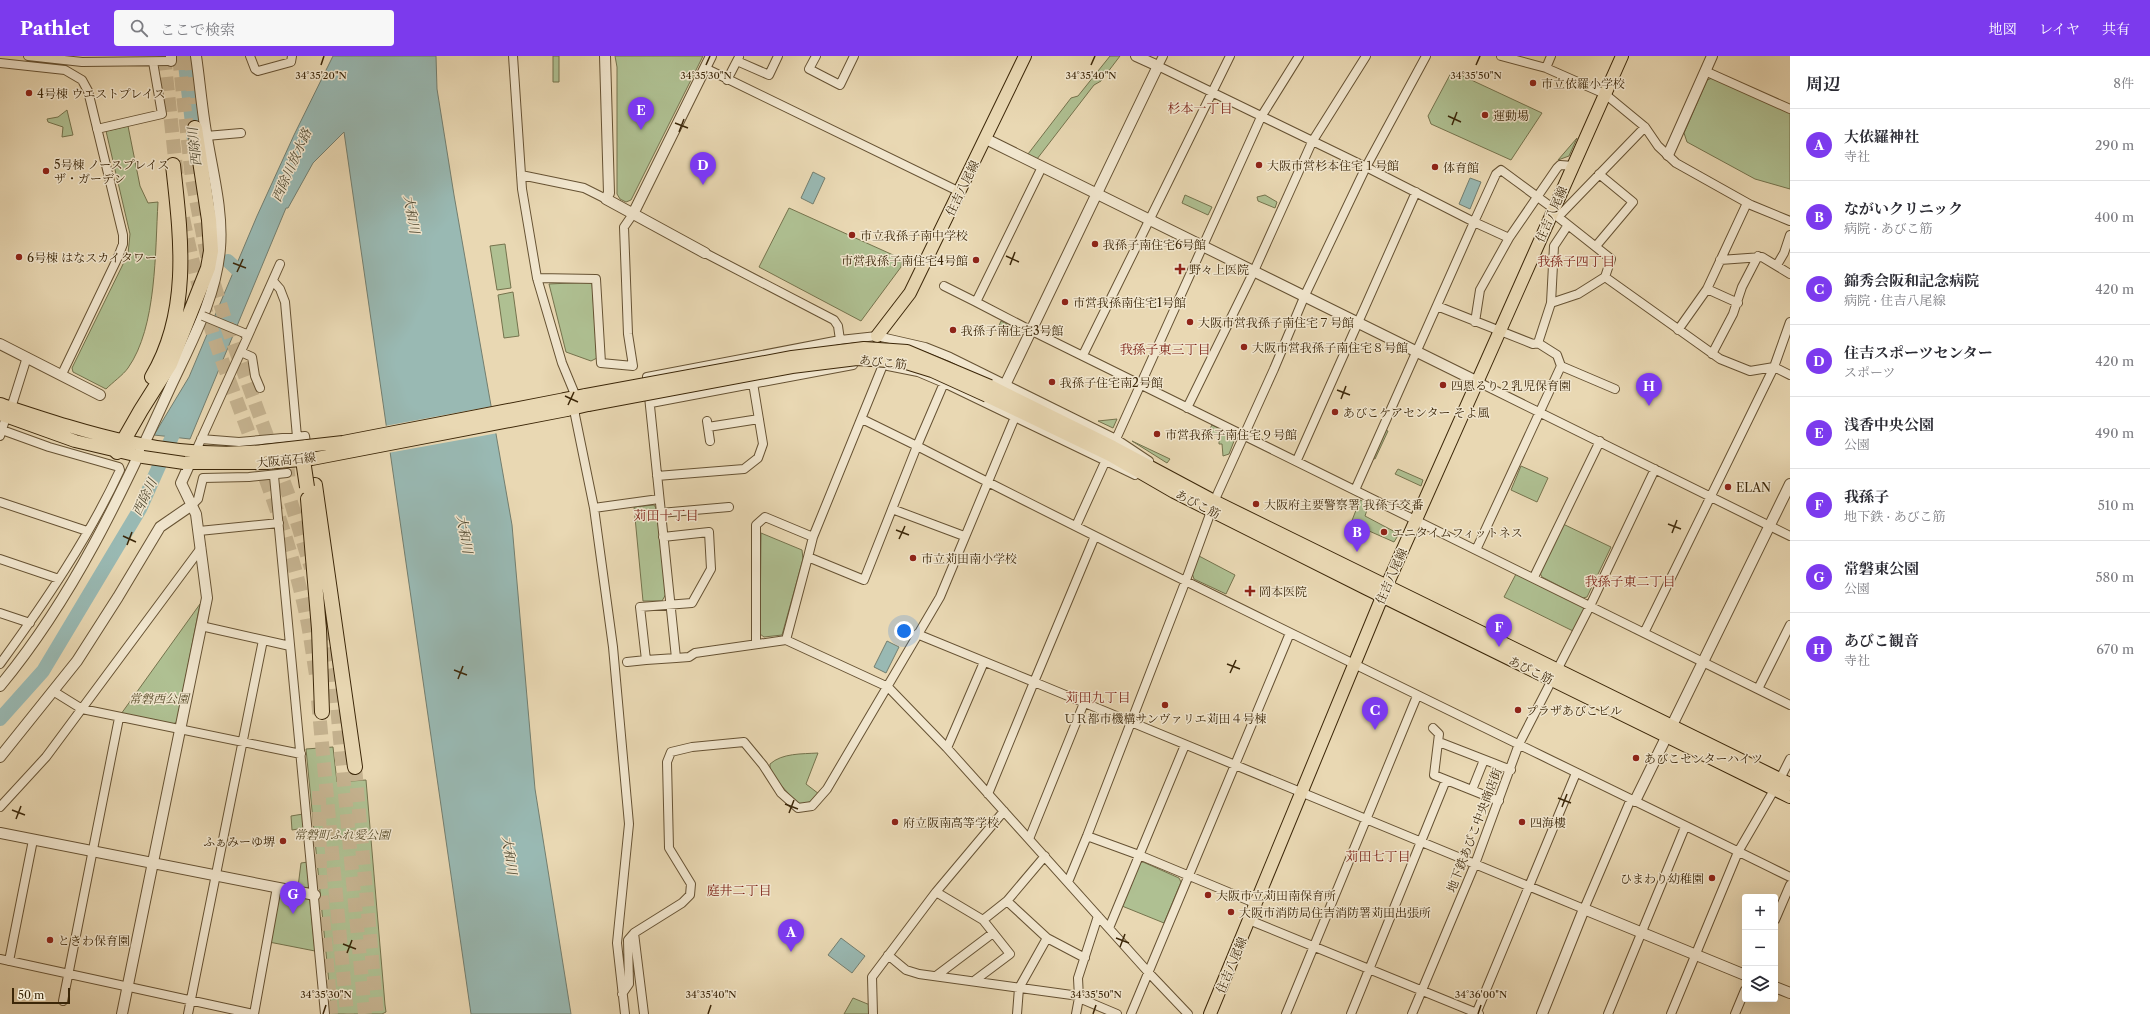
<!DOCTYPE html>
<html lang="ja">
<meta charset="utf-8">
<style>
:root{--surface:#fff;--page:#f7f7f7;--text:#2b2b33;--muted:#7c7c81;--line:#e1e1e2;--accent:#7c3aed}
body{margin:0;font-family:"Libre Caslon Text","Noto Serif JP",serif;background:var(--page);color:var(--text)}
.controls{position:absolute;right:12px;bottom:12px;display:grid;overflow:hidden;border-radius:4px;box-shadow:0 4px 16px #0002}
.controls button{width:36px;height:36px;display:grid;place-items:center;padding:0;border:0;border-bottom:1px solid var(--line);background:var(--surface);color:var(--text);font:20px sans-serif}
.scale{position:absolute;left:12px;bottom:10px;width:58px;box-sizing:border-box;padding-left:4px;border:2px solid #3b2608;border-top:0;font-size:11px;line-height:14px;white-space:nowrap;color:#3b2608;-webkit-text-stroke:3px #f1e6ce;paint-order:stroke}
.you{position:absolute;left:904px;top:575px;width:14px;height:14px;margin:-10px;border:3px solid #fff;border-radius:50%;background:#1a73e8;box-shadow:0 0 0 6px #1a73e833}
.badge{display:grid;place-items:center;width:26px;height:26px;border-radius:50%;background:var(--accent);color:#fff;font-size:13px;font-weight:700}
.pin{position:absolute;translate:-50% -33px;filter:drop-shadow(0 1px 2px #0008)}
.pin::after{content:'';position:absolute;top:21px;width:14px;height:12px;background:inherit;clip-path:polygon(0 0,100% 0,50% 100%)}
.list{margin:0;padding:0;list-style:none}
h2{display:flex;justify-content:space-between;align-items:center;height:52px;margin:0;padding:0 16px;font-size:17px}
h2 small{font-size:13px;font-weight:400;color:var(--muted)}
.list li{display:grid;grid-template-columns:26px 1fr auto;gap:12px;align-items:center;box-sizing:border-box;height:72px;padding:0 16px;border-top:1px solid var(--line)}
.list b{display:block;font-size:15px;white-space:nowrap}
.list p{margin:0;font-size:13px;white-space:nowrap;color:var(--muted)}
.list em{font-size:13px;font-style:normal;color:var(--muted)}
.icon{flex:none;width:22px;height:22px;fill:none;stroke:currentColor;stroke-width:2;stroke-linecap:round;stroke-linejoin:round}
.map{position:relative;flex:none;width:1790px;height:958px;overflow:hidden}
header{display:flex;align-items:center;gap:24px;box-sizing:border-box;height:56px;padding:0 20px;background:var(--accent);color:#fff}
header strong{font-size:19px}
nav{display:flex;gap:22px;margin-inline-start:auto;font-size:14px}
.search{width:280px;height:36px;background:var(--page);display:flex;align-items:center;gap:10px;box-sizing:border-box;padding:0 14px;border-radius:4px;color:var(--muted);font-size:15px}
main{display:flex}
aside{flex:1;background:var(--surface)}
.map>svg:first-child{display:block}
.green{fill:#afc092;stroke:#75734d}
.water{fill:#99b9b3;stroke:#737e6f}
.pier{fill:#e9d8b3}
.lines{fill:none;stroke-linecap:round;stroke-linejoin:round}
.river{stroke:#99b9b3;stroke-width:14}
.minor-tunnel{stroke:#c6b491;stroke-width:8;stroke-dasharray:8 4;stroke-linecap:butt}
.motorway-tunnel{stroke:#c6b491;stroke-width:14;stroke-dasharray:14 7;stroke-linecap:butt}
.minor-casing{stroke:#665233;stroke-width:10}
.tertiary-casing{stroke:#665233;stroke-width:12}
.primary-casing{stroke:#3b2608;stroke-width:14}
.motorway-casing{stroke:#3b2608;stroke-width:16}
.minor{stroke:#f1e6ce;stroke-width:8}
.tertiary{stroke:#f1e6ce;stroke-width:10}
.primary{stroke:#e9d8b3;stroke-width:12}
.motorway{stroke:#e9d8b3;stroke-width:14}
.minor-bridge-casing{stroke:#665233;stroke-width:10;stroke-linecap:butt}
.primary-bridge-casing{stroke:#3b2608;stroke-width:14;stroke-linecap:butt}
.motorway-bridge-casing{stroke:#3b2608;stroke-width:16;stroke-linecap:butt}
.minor-bridge{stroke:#f1e6ce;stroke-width:8}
.primary-bridge{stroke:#e9d8b3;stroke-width:12}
.motorway-bridge{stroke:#e9d8b3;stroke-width:14}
.ticks{fill:none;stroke:#3b2608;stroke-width:1.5}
.poi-dot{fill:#8f2418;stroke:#f1e6ce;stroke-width:1.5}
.labels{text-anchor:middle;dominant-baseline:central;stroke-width:3;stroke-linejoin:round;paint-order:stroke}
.poi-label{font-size:12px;fill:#3b2608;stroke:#f1e6ce;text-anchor:start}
.street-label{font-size:12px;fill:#3b2608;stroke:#f1e6ce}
.park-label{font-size:12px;font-style:italic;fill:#584c2a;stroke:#f1e6ce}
.neighbourhood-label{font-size:13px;fill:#7a1f14;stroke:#f1e6ce}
.water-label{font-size:13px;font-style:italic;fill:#524b33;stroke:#f1e6ce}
.ticks-label{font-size:10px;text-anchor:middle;fill:#3b2608;stroke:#f1e6ce;stroke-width:3;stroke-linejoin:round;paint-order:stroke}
</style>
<header>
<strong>Pathlet</strong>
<div class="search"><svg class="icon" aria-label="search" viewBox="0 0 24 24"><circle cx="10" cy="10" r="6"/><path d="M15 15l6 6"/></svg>ここで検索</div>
<nav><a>地図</a><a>レイヤ</a><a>共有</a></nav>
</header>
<main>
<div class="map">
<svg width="1790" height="958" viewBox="0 0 1790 958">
<rect width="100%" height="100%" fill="#e9d8b3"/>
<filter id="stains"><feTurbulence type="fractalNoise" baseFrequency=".005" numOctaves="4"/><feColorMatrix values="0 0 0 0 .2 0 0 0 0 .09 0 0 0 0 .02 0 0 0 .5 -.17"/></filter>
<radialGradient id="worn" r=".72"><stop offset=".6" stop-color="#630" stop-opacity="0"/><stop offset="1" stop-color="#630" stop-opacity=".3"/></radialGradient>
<path class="green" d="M553,0H559V26H553Z
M615,0H703L631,144L626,146L620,143L617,138V11Z
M1110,0H1120L1101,25L1094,29L1037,103L1028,98L1071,42L1078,40Z
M1452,15L1542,57L1511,104L1431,68L1428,60Z
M1712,22L1790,57V133L1755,123L1687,86L1684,77L1707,24Z
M67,54L73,79L62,81L63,71L48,66L47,63L58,61Z
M128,70L140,130L148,147L158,146C155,195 157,271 128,312C123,319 113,326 106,333L73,316L72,312L128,198L130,178L106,75Z
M1577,82L1569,100L1558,104Z
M1185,139L1212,151L1208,159L1182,147Z
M1265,139L1277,146L1275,152L1258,145L1257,141Z
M789,152L902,203L901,211L861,265L759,211Z
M505,188L511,232L497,234L490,190Z
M592,226L597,302L591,305L566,296L549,228Z
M513,236L519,280L504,282L498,239Z
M1001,265L1017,273L1013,281L997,274Z
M1117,363L1113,372L1098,365Z
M1212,369L1236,380L1229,398L1223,400L1222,388H1219V378L1206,379Z
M1385,374L1388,375L1375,403L1372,402Z
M1132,385L1170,403L1167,407Z
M1521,410L1548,422L1537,446L1511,434Z
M1398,413L1423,424L1421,430L1395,418Z
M1360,444L1369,448L1365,460L1399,478L1394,486L1351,467Z
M654,449L656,452L667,536L662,545H643L634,451Z
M1563,468L1611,491L1587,541L1583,542L1542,521L1540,517Z
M761,477L802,494L803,503L782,579L764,581L760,578Z
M1199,500L1235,519L1226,538L1194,523L1192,517Z
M1516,518L1585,552L1573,575L1504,541Z
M200,548L177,666L173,668L121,658Z
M333,691L337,726L366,724L385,949L386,956L382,958H332L306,693Z
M818,697L806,728L819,738C813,745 808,749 797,747L770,717V708C782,697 802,698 818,697Z
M303,758L304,772L292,774L291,760Z
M308,806L310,829L307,832L298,831L301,807Z
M1143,806L1179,822L1181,826L1164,867L1122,850L1139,807Z
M280,837L307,842L310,845L315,895L269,886Z
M853,942L870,949L869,958H844Z"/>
<path class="water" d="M333,0H436L437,33L454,139L512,469L535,733L571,958H471L344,76L313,107L288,152H286L190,383L154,379L189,321L257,160L294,79Z
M813,116L825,122L813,148L801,142Z
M1470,122L1481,126L1470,153L1459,148Z
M887,585L899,591L886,617L874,611Z
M841,882L865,900L852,917L828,899Z"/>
<path class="pier" d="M493,350L498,377L388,397L385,370Z"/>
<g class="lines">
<path class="river" d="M184,0L194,84
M228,205L243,219
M0,663L43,615L140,453L179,365"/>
<path class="minor-tunnel" d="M287,417L308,415"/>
<path class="motorway-tunnel" d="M164,0L177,121
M179,0L192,123L210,215L228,273L290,443L311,512
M191,0L194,48
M183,162C193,210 205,258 222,304C250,384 284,462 303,545C309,569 312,594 316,619
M321,550L334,617L365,958
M318,644L347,958
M355,711L377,958
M319,735L320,821L331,958"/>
<g class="minor-casing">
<path id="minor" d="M28,0L82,6L171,5
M250,0L255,13L258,15L291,6L292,0
M513,0L522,133L537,222L562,307L574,336L575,359L594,452L613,591L629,768L617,887L625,958
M816,0L809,13L840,29L854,0
M1163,0L1158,10L1366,111L1474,166L1355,434
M1501,0L1546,12L1605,38L1645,71L1658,90L1676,107L1751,149L1790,165
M737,5L769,19L778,0
M0,7L65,14L82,24L88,35L123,179V188L118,201L62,318
M705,12L960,136
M1546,12L1551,0
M1705,15L1790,53
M727,24L739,1
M97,73L162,58L153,6
M206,80L241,77
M1042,111L976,246L1030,274L1790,649
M521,119L584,132L606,143
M1558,161L1645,71
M1509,182L1557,112L1560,109L1573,110
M1596,190L1633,146L1599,118
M705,197L834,264L838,270L840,284
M1720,204L1762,201L1790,218
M1777,209L1784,197L1790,179
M537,222L596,223L601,307L633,310L628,278L624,171L633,158
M273,225L280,233L285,246L297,381
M944,230L976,246
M1707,233L1738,247
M1551,247L1578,238L1605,221
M1437,250L1533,288L1538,287
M1475,266L1480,234L1509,182L1474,166L1496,118L1501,114L1554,153L1558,161L1611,203L1605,221L1720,303L1750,315L1774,311L1790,319
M1678,274L1707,233L1747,147
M247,282L280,208
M241,296L252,301L255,320L260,332
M1712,298L1733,258L1742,231L1758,200
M1083,299L1230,0
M888,310L918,316L944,327L1135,419
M1561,310L1557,299L1538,287L1551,247L1554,190L1568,169
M1478,326L1790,480
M944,327L917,390C1206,538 1499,678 1790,821
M651,347L853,309
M11,352L27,301
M1187,352L1254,215L1312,86L1366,0
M862,363L917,390L864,524L808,501L786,584L695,597L689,601L676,602L647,321L840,284L877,280L925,291L950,301L1116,383L1149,405
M707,365L710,385
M708,371L759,363
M0,380L6,361
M201,383L239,386L305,380L307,394
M1116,383L1261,61L1299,0
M194,399L247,282L244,277
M1297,404L1416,136
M274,420L325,958
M657,420L744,413L758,402L763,388L753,327
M0,446L87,475
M192,449L198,443L203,422L249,421L287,417
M594,452L659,443
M892,453L964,480
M660,457L729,451
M1076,470L1105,406
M199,475L279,467
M1095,480L1034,626L1584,853L1631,743
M663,481L709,476L711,513L692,547L640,551L646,604L676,602
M1476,494L1561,310L1615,333
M808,501L813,481L883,309
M0,503L59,523
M1534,521L1600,385
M0,557L30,567
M201,570L290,590
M1644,577L1774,311L1790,266
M917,578L1034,626L988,738
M786,584L888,631L947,692L1149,917L1188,958
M756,588V469L765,461L813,481
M627,606L646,604
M0,608C45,546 88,483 120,414L119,411L49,391L2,374
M1758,633L1790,569
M53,635L82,653L301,698
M1433,672L1439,678L1434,719L1499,745
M1439,686L1511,714
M947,692L984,606
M1780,723L1790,703
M1472,734L1484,704
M0,751L46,701L201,492
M1087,780L1139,799L1257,848
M1029,783L1084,647
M1068,826L1087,780L1186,524L1217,439L1274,313L1305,239L1366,111L1426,0
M936,836L983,864L1007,845L1045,800
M1007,845L1047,882L1085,902
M1249,864L1479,958
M1775,864L1790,829
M1109,872L1185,689
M888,899L906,914L919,918L1079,940
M0,903L253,958
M9,905L33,784
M936,920L993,877
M974,925L1010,898L983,864
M622,938L629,928L628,884L634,877
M1079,942L1117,958
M63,945L119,662
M188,958L263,584
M254,958L277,831
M644,958L634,877L682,847L690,839L691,828L669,792L667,706L671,696L692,691L744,686L763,709L781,737L798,752L812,750L827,733L940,541L1015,361
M873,958L872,921L936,836L1004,755
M1017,958L1019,932L1047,882
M1076,958L1079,942L1078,922L1098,860
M1131,958L1290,577
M1286,958L1417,640
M1351,958L1446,724
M1412,958L1475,808L1519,688L1590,550L1655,413
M1476,958L1576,717
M1608,958L1685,771
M1671,958L1738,796L1774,734
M1735,958L1745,934"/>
</g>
<g class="tertiary-casing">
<path id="tertiary" d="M171,0V5
M605,0L609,137L606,143L705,197
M986,83L1478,326
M1668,99L1712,0
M633,158L711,0
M0,288L100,339
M1005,329L1158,10L1136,0
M0,630C73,542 122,437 169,334C190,288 216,243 220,192C223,156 213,118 207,82C202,55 200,27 196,0
M0,701L77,605L118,541L160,471L192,449
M1635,745L1790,428
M0,777L315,839
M1775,931L1790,937
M122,958L207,542L196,458L181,427L190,407
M1542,958L1584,853L1745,919"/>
</g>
<g class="primary-casing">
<path id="primary" d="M877,280L910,237L1025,0
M990,330L1113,391L1214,445L1790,728
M987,340L1110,399L1174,436L1367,533L1790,741
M565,343L586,339
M0,348C88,377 168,404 263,395
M567,354L588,349
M0,358L75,385L143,401
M184,407H266
M1210,958L1387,529L1622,0"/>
</g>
<g class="motorway-casing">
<path id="motorway" d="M152,321C191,256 181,181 173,109
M117,396L141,354L170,308L208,212L211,195L209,164L195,72
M315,429L355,711
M308,443L319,573L322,656"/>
</g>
<use href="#minor" class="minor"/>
<use href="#tertiary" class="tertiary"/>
<use href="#primary" class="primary"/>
<use href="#motorway" class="motorway"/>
<g class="minor-bridge-casing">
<path id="minor-bridge" d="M203,260L244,277"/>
</g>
<g class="primary-bridge-casing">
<path id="primary-bridge" d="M586,339L792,301L864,292L907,295L990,330
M588,349L792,311L857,303L903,306L932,315L987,340
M263,395L343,386L565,343
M143,401L184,407
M266,407L312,403L567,354"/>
</g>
<g class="motorway-bridge-casing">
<path id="motorway-bridge" d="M307,431L303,404L307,391"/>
</g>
<use href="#minor-bridge" class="minor-bridge"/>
<use href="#primary-bridge" class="primary-bridge"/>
<use href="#motorway-bridge" class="motorway-bridge"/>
</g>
<path class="ticks" d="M321,9L324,0M706,9L710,0M1091,9L1095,0M1476,9L1480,0M1448,60L1461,66M675,67L688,72M1452,69L1457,56M679,76L684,63M1006,200L1019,206M233,207L246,212M1010,209L1015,196M237,216L243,203M1337,334L1350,339M565,340L578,346M1341,343L1346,330M568,349L574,336M1668,468L1681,473M896,474L909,479M1672,477L1677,464M123,480L136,486M899,483L905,470M127,489L132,476M1227,608L1240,613M454,614L467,619M1230,617L1236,604M458,623L463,610M1558,742L1571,747M785,748L798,753M1562,751L1567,738M12,754L25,759M789,757L794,744M16,763L21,750M1116,882L1129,887M343,888L356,893M1120,891L1125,878M347,897L352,884M323,958L326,949M708,958L711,949M1093,958L1096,949M1478,958L1481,949"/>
<g class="poi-dot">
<circle cx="1533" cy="27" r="4"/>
<circle cx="29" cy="37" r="4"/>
<circle cx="1485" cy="59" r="4"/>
<circle cx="1259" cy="109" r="4"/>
<circle cx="1435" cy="111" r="4"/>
<circle cx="46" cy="115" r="4"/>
<circle cx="852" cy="179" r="4"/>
<circle cx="1095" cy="188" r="4"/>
<circle cx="19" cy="201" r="4"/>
<circle cx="976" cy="204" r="4"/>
<path d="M1178 207h4v4h4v4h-4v4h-4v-4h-4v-4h4z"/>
<circle cx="1065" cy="246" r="4"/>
<circle cx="1190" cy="266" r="4"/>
<circle cx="953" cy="274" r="4"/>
<circle cx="1244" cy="291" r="4"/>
<circle cx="1052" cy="326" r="4"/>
<circle cx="1443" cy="329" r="4"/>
<circle cx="1335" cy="356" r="4"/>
<circle cx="1157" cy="378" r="4"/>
<circle cx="1728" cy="431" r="4"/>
<circle cx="1256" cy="448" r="4"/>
<circle cx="1384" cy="476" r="4"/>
<circle cx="913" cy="502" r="4"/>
<path d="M1248 529h4v4h4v4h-4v4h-4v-4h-4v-4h4z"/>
<circle cx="1165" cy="649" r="4"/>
<circle cx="1518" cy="654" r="4"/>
<circle cx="1636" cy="702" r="4"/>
<circle cx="895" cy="766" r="4"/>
<circle cx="1522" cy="766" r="4"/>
<circle cx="283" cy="785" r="4"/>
<circle cx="1712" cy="822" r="4"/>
<circle cx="1208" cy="839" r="4"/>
<circle cx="1231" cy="856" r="4"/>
<circle cx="50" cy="884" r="4"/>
</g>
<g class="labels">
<g class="poi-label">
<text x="1541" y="27">市立依羅小学校</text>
<text x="37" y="37">4号棟 ウエストプレイス</text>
<text x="1493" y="59">運動場</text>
<text x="54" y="108">5号棟 ノースプレイス<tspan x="54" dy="14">ザ・ガーデン</tspan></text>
<text x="1267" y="109">大阪市営杉本住宅１号館</text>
<text x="1443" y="111">体育館</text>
<text x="860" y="179">市立我孫子南中学校</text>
<text x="1103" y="188">我孫子南住宅6号館</text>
<text x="27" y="201">6号棟 はなスカイタワー</text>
<text x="968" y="204" text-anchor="end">市営我孫子南住宅4号館</text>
<text x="1189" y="213">野々上医院</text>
<text x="1073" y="246">市営我孫南住宅1号館</text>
<text x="1198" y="266">大阪市営我孫子南住宅７号館</text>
<text x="961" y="274">我孫子南住宅3号館</text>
<text x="1252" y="291">大阪市営我孫子南住宅８号館</text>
<text x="1060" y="326">我孫子住宅南2号館</text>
<text x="1451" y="329">四恩るり２乳児保育園</text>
<text x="1343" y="356">あびこケアセンター そよ風</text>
<text x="1165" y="378">市営我孫子南住宅９号館</text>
<text x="1736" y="431">ELAN</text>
<text x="1264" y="448">大阪府主要警察署 我孫子交番</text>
<text x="1392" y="476">エニタイムフィットネス</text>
<text x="921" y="502">市立苅田南小学校</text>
<text x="1259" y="535">岡本医院</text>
<text x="1526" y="654">プラザあびこビル</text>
<text x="1165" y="662" text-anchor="middle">ＵＲ都市機構サンヴァリエ苅田４号棟</text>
<text x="1644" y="702">あびこセンターハイツ</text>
<text x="903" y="766">府立阪南高等学校</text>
<text x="1530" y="766">四海樓</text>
<text x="275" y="785" text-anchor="end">ふぁみーゆ堺</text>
<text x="1704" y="822" text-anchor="end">ひまわり幼稚園</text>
<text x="1216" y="839">大阪市立苅田南保育所</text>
<text x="1239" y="856">大阪市消防局住吉消防署苅田出張所</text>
<text x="58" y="884">ときわ保育園</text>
</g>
<g class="street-label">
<text transform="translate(962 132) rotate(-64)">住吉八尾線</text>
<text transform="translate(1551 158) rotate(-66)">住吉八尾線</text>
<text transform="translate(883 306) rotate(6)">あびこ筋</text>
<text transform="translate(286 404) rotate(-6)">大阪高石線</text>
<text transform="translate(1198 448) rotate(27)">あびこ筋</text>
<text transform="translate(1391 520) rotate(-66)">住吉八尾線</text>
<text transform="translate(1531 614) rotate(26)">あびこ筋</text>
<text transform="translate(1474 774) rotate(-69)">地下鉄あびこ中央商店街</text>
<text transform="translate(1231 909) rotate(-67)">住吉八尾線</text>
</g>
<g class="park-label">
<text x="159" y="642">常磐西公園</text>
<text x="342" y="778">常磐町ふれ愛公園</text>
</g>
<g class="neighbourhood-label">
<text x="1200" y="52">杉本一丁目</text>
<text x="1576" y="205">我孫子四丁目</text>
<text x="1165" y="293">我孫子東三丁目</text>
<text x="666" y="459">苅田十丁目</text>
<text x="1630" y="525">我孫子東二丁目</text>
<text x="1098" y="641">苅田九丁目</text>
<text x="1378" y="800">苅田七丁目</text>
<text x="739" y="834">庭井二丁目</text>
</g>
<g class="water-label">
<text transform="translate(194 91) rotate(-96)">西除川</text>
<text transform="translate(291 109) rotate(-66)">西除川放水路</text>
<text transform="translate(412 158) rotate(80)">大和川</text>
<text transform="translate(144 441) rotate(-64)">西除川</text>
<text transform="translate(465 478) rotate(80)">大和川</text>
<text transform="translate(510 799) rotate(82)">大和川</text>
</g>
</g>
<g class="ticks-label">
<text x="321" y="23">34°35'20"N</text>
<text x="706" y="23">34°35'30"N</text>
<text x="1091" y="23">34°35'40"N</text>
<text x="1476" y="23">34°35'50"N</text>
<text x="326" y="942">34°35'30"N</text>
<text x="711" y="942">34°35'40"N</text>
<text x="1096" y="942">34°35'50"N</text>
<text x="1481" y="942">34°36'00"N</text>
</g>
<rect width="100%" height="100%" filter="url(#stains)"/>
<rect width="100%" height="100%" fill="url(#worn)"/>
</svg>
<div class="controls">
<button>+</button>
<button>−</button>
<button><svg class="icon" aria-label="layers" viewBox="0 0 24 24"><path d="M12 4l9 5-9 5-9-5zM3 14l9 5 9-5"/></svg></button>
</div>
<div class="scale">50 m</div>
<div class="you"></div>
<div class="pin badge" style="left:791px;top:896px">A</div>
<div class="pin badge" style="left:1357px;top:496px">B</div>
<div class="pin badge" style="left:1375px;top:674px">C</div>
<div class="pin badge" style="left:703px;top:129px">D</div>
<div class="pin badge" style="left:641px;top:74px">E</div>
<div class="pin badge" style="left:1499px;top:591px">F</div>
<div class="pin badge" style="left:293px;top:858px">G</div>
<div class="pin badge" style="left:1649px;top:350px">H</div>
</div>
<aside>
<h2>周辺<small>8件</small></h2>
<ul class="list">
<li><span class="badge">A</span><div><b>大依羅神社</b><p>寺社</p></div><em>290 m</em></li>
<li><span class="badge">B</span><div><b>ながいクリニック</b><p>病院 · あびこ筋</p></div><em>400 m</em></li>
<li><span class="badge">C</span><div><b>錦秀会阪和記念病院</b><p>病院 · 住吉八尾線</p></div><em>420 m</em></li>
<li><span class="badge">D</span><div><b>住吉スポーツセンター</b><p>スポーツ</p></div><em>420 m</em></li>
<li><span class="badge">E</span><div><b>浅香中央公園</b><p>公園</p></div><em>490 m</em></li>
<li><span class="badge">F</span><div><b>我孫子</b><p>地下鉄 · あびこ筋</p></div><em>510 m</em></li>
<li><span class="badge">G</span><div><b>常磐東公園</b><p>公園</p></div><em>580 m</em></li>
<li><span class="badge">H</span><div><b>あびこ観音</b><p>寺社</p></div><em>670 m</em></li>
</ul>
</aside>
</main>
